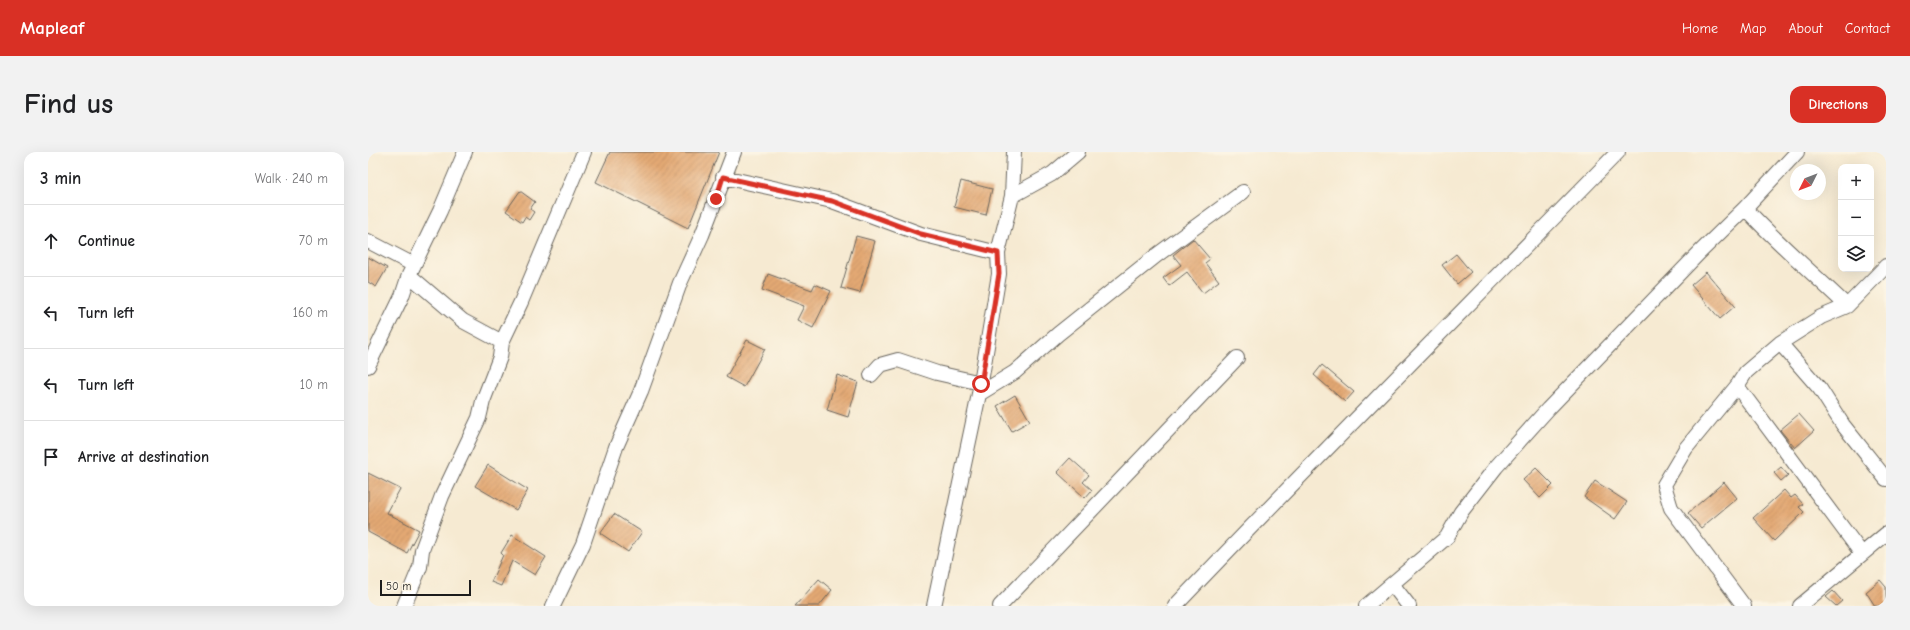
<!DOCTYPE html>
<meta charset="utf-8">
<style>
:root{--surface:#fff;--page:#f2f2f2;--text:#202124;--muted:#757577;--line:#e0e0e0;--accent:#d93025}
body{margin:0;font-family:"Comic Neue",sans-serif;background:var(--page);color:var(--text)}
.controls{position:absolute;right:12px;top:12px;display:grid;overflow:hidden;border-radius:8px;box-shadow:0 4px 16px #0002}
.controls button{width:36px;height:36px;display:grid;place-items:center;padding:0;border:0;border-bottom:1px solid var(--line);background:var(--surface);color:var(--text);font:20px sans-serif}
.compass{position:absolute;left:1422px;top:12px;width:36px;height:36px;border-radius:50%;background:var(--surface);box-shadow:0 4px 16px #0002;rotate:228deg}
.scale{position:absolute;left:12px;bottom:10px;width:91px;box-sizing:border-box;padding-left:4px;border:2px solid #1c1c1c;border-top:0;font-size:11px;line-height:14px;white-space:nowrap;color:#1c1c1c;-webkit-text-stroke:3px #fcf5e5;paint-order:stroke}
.stop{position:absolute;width:12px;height:12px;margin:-9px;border:3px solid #d93025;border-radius:50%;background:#fff}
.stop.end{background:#d93025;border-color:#fff;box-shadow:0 1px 4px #0008}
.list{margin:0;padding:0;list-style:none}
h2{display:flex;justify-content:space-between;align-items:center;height:52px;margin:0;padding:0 16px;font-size:17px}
h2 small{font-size:13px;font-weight:400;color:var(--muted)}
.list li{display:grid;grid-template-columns:26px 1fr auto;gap:12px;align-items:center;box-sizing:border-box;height:72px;padding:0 16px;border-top:1px solid var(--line)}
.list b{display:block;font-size:15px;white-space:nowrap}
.list em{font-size:13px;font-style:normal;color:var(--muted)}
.icon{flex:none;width:22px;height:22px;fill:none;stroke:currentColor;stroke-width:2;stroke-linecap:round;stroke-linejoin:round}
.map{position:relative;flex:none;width:1518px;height:454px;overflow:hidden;border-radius:12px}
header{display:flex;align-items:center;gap:24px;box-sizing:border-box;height:56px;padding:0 20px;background:var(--accent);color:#fff}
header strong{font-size:19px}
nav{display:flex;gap:22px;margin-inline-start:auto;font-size:14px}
.intro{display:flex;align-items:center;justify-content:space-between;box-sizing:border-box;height:96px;padding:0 24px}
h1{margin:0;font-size:28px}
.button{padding:10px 18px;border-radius:12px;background:var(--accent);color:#fff;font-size:14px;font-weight:700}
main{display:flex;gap:24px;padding:0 24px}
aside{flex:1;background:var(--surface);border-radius:12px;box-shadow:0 4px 16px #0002}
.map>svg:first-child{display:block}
.building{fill:url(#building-hatch)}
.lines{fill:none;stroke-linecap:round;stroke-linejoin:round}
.minor-casing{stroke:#68645c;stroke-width:16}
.minor{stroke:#fff;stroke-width:14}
.route{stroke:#d93025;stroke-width:5}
</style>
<header>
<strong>Mapleaf</strong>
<nav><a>Home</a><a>Map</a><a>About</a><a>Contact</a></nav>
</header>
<div class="intro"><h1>Find us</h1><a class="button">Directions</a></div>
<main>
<aside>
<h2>3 min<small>Walk · 240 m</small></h2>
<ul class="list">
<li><svg class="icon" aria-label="ahead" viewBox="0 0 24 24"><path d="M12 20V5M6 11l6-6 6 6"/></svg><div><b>Continue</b></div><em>70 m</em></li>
<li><svg class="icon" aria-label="left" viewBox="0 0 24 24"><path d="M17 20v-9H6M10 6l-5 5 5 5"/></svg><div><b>Turn left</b></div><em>160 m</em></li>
<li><svg class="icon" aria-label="left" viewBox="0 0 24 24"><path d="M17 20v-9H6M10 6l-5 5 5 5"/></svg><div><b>Turn left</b></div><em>10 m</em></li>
<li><svg class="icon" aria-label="arrive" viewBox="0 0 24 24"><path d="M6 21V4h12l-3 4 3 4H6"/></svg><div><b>Arrive at destination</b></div></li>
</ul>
</aside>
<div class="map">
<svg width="1518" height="454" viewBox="0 0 1518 454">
<defs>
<pattern id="building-hatch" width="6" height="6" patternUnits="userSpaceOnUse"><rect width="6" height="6" fill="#e3a873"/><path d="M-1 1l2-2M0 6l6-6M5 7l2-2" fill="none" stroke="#c29063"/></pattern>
</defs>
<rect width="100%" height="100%" fill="#fcf5e5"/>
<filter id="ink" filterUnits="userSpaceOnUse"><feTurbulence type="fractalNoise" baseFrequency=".025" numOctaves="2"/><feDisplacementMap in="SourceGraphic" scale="8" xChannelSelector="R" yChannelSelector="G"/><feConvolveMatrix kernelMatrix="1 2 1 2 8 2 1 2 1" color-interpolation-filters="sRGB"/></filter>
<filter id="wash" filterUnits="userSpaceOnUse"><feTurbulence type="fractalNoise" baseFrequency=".012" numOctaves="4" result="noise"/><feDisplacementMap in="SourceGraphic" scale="16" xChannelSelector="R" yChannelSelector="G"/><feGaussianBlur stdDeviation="0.9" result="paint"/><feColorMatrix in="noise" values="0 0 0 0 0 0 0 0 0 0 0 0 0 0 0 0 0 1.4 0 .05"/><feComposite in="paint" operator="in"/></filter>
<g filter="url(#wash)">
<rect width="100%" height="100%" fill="#f6ead2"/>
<g id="blocks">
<path class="building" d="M242,0H351L320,76L228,30Z
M593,29L624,37L618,63L586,55Z
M152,39L167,50L162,57L166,60L161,68L157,65L154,70L138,59Z
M488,84L507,89L492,141L473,136Z
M825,87L842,107L837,111L851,129L835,141L819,120L801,134L795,126L813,113L805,103Z
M1088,102L1103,120L1089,132L1074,113Z
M0,105L19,116L8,135L0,130Z
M1338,120L1367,154L1352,167L1323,133Z
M400,122L444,138L447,132L463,139L445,176L429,168L436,154L394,138Z
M379,188L397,197L376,235L358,225Z
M954,213L986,240L977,250L946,223Z
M469,223L490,230L480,265L459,258Z
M647,243L662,269L644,279L629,254Z
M1431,262L1446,279L1427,296L1412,278Z
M702,306L721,323L715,330L724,338L717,346L689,320Z
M120,313L160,338L148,358L107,334Z
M1413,315L1420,323L1413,329L1406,321Z
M1168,316L1185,333L1172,346L1155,328Z
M0,321L32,337L19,361L51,378L39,401L0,380Z
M1227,329L1259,350L1247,367L1216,345Z
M1356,330L1369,346L1333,376L1320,361Z
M1416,338L1423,346L1427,343L1435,352L1431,355L1436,360L1406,389L1385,366Z
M246,362L274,380L260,400L232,381Z
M144,383L178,405L167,423L144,409L133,434L123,430L135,403L133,401Z
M451,427L464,438L451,454H427Z
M1512,428L1518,435V454H1507L1498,440Z
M1465,439L1474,449L1468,454L1458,445Z"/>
</g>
</g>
<g filter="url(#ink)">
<use href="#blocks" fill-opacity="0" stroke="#68645c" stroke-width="1"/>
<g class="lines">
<g class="minor-casing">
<path id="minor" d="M355,25L464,49L553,82L630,101
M644,44L684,22L710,0
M1377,56C1409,91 1445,121 1479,154
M0,89L46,113
M41,123L95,169L134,190
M1412,191L1452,237L1475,273L1518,327
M0,214L34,144L41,123L72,59L97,0
M503,223L512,213L530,208L569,221L613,231
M1369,234L1494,402
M611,242L647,220L690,182L789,103L875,40
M1024,432L1041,454
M36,454L52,415L54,398L74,344L111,266L115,249L132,205L134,190L153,150L216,0
M185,454L215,392L248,295L273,239L312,131L334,83L366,0
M566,454L611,242L631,122L630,101L644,44L646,0
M632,454L869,206
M807,454C953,301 1102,152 1250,0
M998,454L1079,385L1093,360L1128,315L1180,257L1332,100L1377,56L1429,0
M1376,454L1303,356L1296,333L1318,296L1369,234L1378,220L1412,191L1453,165L1479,154L1518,114
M1432,454L1518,382"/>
</g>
<use href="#minor" class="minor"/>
</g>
</g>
<g class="lines" filter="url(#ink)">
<path class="route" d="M348,47L355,25L464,49L553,82L630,101L631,122L613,232"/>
</g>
</svg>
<div class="controls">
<button>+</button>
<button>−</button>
<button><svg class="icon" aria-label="layers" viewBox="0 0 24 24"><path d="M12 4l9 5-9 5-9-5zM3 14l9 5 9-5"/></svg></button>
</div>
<svg class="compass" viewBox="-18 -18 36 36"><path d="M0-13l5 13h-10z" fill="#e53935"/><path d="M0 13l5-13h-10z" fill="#757577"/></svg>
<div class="scale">50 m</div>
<div class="stop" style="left:613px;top:232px"></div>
<div class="stop end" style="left:348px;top:47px"></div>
</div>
</main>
